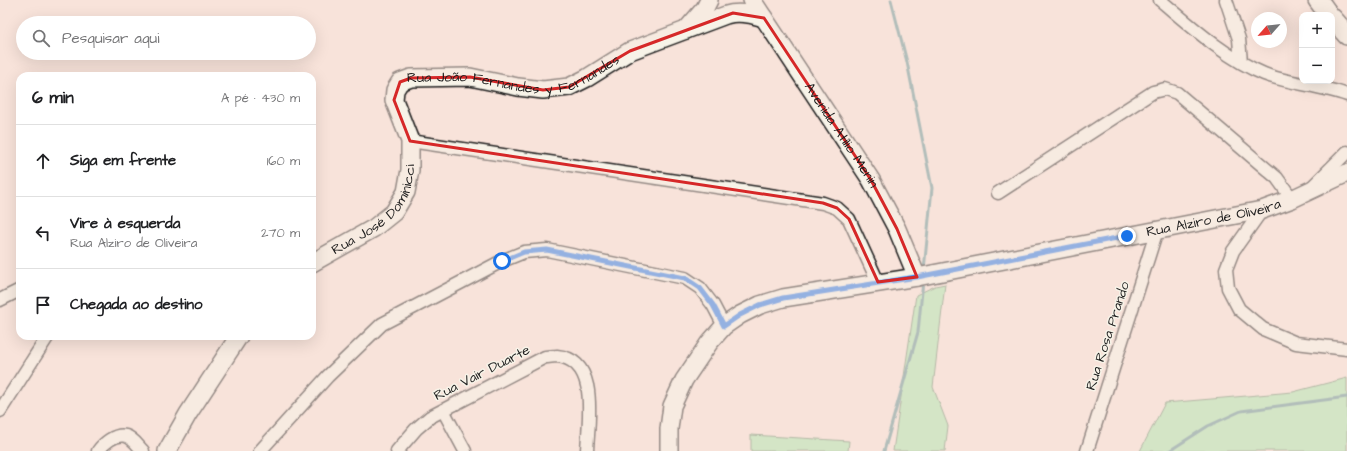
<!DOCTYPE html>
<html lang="pt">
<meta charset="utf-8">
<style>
:root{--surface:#fff;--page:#f6f6f6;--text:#202124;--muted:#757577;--line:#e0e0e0}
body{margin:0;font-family:"Architects Daughter",sans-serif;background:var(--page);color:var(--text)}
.controls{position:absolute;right:12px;top:12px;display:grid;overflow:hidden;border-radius:8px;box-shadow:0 4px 16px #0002}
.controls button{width:36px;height:36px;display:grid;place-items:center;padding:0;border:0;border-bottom:1px solid var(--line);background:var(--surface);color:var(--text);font:20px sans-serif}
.compass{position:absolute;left:1251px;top:12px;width:36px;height:36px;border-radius:50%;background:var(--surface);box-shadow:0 4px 16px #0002;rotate:243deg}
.stop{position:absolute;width:12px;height:12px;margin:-9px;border:3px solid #1a73e8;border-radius:50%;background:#fff}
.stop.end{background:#1a73e8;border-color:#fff;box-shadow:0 1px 4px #0008}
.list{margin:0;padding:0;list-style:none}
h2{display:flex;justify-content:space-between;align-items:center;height:52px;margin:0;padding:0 16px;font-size:17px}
h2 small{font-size:13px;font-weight:400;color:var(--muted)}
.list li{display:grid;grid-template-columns:26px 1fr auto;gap:12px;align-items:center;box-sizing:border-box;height:72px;padding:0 16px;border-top:1px solid var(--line)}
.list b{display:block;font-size:15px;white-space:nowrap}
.list p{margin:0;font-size:13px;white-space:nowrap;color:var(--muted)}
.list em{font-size:13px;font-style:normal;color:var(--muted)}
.icon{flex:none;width:22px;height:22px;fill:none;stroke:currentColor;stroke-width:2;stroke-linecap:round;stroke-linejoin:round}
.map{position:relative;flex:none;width:1347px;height:451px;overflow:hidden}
.search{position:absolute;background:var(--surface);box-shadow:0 4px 16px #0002;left:16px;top:16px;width:300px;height:44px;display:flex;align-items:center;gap:10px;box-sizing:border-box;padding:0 14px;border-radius:22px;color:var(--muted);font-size:15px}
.panel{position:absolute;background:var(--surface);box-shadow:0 4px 16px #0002;left:16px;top:72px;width:300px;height:268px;border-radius:12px}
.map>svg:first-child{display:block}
.green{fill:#a9e7ae;stroke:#628265}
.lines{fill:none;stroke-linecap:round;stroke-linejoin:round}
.stream{stroke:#5d8f92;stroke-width:3}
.street-casing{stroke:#1c1c1c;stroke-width:15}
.secondary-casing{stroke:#1c1c1c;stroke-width:20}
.primary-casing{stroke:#1c1c1c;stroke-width:22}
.street{stroke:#f7f3e8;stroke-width:12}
.secondary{stroke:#f7f3e8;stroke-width:17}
.primary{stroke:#f7f3e8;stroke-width:19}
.route{stroke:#1a73e8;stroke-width:5}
.marked{fill:none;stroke:#d62828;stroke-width:3;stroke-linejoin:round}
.labels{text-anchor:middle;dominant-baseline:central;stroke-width:3;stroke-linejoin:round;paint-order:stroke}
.street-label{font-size:14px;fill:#1c1c1c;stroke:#f7f3e8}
</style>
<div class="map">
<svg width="1347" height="451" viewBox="0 0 1347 451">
<rect width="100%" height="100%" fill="#f8e3da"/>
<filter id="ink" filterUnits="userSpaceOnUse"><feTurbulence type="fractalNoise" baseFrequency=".025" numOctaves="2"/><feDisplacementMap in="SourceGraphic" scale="8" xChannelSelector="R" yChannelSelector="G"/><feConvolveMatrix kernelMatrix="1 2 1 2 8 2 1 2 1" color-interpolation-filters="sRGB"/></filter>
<g filter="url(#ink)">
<path class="green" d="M945,284L933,387L948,426L945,451H893L916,295L935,286Z
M1347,378V451H1140L1165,403L1293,392Z
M751,435L849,441L848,451H751Z"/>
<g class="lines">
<path class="stream" d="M891,0L907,62L932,188L924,270
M884,451L918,332L923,281
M1169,451L1208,426L1241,411L1347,397"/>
<g class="street-casing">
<path id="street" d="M1160,0C1191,26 1227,59 1264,74C1289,84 1321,85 1347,95
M1226,0L1239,39L1241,62
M410,141L823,203L837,208L849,219L878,282
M1313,186L1347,152
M998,193L1153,92L1165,89L1177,93L1277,178L1292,199
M1262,210L1233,251L1226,269L1228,288L1239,309L1263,329L1296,343L1347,349
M0,300L20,290
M443,410L465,451
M0,411L48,336
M98,451C103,444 115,433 126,436C133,438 138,446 143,451
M260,451L328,376L382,324L502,261L524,252L547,250L685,278L700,288L713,305L724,326
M397,451L416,429L430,417L545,357C549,357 553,356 557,356C600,360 588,422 587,451
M1087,451L1157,230"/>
</g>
<g class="secondary-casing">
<g id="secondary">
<path id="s1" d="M752,0L871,180L897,229L917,277"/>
<path d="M686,30L705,8L709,0"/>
<path id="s2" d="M312,263L374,228L394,212L406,192L410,170V141L394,100L395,90L400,82L411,78L470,77L518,87L543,90L569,87L587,78L630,51L726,15C738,11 752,14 764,18"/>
<path d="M167,451L188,414L239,336"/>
<path id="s3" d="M669,451V429L672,406L684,380L709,343L724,326L740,315L760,305L783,298L917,277L1262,210L1292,199L1347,173"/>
</g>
</g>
<g class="primary-casing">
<path id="primary" d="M1318,0L1329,15
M1332,18L1347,35"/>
</g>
<use href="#street" class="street"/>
<use href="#secondary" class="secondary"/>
<use href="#primary" class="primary"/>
</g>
</g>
<g class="lines" filter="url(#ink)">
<path class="route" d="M502,261L524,252L547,250L685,278L700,288L713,305L724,326L740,315L760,305L783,298L917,277L1127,236"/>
</g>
<path d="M0 0H1347V451H0ZM733,13L764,18L871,180L897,229L917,277L878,282L849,219L837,208L823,203L410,141L394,100L400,82L411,78L470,77L543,90L569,87L630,51Z" fill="#f8e3da" fill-opacity=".55" fill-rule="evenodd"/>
<path class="marked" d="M733,13L764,18L871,180L897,229L917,277L878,282L849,219L837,208L823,203L410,141L394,100L400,82L411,78L470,77L543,90L569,87L630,51Z"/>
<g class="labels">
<g class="street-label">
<text stroke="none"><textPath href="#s2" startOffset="353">Rua João Fernandes y Fernandes</textPath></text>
<text stroke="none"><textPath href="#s1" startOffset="162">Avenida Atílio Menin</textPath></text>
<text stroke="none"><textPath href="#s2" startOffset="86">Rua José Dominicci</textPath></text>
<text stroke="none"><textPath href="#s3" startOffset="645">Rua Alziro de Oliveira</textPath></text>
<text transform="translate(1108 336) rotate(-72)">Rua Rosa Prando</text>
<text transform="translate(482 373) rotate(-27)">Rua Vair Duarte</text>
</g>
</g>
</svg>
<div class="controls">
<button>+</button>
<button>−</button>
</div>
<svg class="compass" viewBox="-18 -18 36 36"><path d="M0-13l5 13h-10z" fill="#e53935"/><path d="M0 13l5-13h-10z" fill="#757577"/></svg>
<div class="stop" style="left:502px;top:261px"></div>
<div class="stop end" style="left:1127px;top:236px"></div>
<div class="search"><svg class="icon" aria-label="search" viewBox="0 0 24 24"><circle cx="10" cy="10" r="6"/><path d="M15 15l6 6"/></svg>Pesquisar aqui</div>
<section class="panel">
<h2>6 min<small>A pé · 430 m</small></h2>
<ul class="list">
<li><svg class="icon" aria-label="ahead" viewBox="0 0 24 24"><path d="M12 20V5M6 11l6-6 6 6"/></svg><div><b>Siga em frente</b></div><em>160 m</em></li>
<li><svg class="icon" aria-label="left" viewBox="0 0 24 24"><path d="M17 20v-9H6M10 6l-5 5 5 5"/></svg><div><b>Vire à esquerda</b><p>Rua Alziro de Oliveira</p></div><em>270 m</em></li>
<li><svg class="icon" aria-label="arrive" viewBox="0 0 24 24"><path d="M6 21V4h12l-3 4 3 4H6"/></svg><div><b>Chegada ao destino</b></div></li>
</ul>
</section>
</div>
